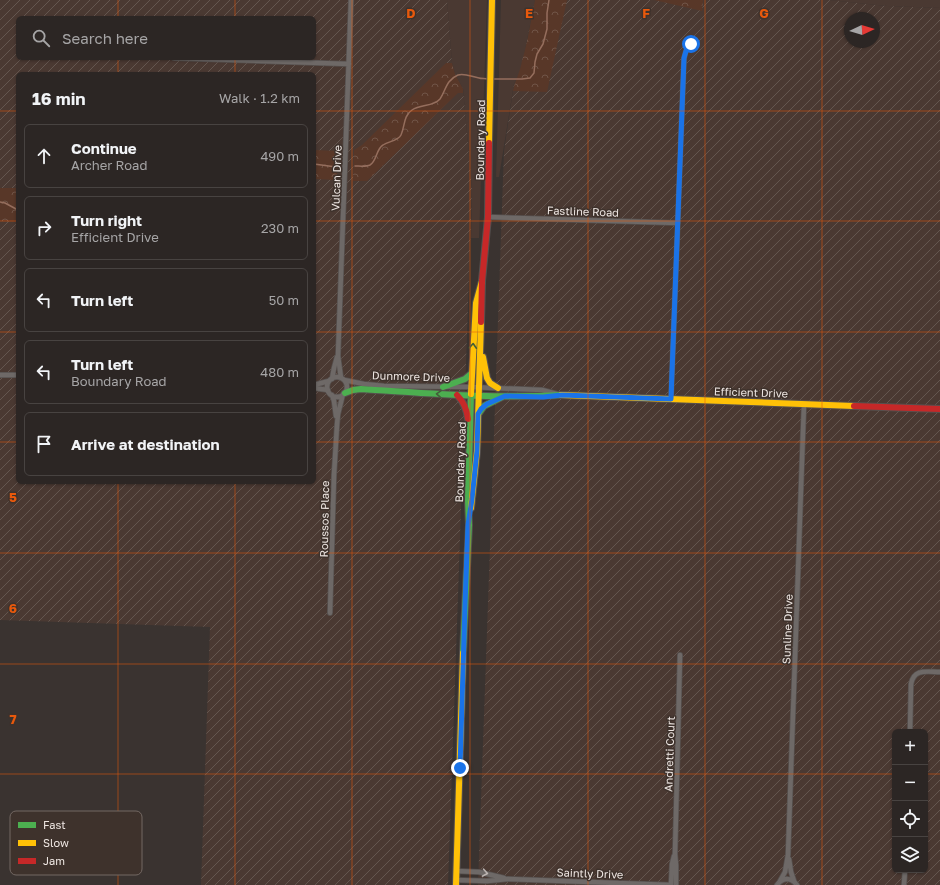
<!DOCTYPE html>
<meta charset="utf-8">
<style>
:root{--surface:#2c2624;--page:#342e2c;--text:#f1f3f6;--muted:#a6a5a6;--line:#484341}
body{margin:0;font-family:"Golos Text",sans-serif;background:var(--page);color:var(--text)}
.controls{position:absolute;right:12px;bottom:12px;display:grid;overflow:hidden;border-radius:6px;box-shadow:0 1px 3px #0004}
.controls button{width:36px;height:36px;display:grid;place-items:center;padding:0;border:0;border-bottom:1px solid var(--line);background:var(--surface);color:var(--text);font:20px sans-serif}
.compass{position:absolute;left:844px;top:12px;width:36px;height:36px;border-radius:50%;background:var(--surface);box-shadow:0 1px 3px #0004;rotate:86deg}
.stop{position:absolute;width:12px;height:12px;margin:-9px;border:3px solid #1a73e8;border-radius:50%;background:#fff}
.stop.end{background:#1a73e8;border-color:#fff;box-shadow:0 1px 4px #0008}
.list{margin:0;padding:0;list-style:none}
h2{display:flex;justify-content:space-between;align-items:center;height:52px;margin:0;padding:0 16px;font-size:17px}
h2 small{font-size:13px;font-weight:400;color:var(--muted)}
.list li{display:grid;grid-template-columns:26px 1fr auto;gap:12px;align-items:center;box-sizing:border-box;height:64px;margin:0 8px 8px;padding:0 8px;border:1px solid var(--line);border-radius:6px}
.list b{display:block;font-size:15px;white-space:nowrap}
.list p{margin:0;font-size:13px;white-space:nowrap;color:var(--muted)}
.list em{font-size:13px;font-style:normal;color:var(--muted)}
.icon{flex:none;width:22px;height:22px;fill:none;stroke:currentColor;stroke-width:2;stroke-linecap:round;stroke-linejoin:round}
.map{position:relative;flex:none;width:940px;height:885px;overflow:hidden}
.search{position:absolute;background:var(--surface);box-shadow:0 1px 3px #0004;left:16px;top:16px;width:300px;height:44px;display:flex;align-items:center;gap:10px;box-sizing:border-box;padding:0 14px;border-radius:6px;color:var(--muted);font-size:15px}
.panel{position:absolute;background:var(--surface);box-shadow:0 1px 3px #0004;left:16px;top:72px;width:300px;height:412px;border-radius:6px}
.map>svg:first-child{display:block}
.built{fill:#4a3932}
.industrial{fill:url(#industrial-furrows);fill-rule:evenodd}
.park{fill:url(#park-crowns)}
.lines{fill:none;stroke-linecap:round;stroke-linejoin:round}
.stream{stroke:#956e5d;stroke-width:1.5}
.street-casing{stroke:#56504e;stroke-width:6}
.fast-casing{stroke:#56504e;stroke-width:8}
.slow-casing{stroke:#56504e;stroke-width:8}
.jam-casing{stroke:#56504e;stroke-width:8}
.street{stroke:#6e6967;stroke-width:4.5}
.fast{stroke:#4caf50;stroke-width:6}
.slow{stroke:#ffc107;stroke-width:6}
.jam{stroke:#c62828;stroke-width:6}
.oneway{stroke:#435e39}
.oneway2{stroke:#bbb4b1}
.route{stroke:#1a73e8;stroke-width:5}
.grid{fill:none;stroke:#e8590c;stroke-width:1;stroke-opacity:0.55}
.labels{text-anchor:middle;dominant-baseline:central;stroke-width:3;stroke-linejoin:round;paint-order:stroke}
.street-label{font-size:11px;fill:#eee6e2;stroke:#3e322c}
.key{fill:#3e322c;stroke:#736863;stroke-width:1}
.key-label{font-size:11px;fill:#eee6e2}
.grid-label{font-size:13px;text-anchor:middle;font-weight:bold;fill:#e8590c;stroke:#3e322c;stroke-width:3;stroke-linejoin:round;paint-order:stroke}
</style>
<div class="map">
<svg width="940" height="885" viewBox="0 0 940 885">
<defs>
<pattern id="industrial-furrows" width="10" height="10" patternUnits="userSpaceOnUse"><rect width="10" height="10" fill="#4a3932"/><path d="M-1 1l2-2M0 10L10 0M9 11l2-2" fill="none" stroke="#64564f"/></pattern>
<pattern id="park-crowns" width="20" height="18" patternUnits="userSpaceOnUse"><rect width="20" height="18" fill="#583728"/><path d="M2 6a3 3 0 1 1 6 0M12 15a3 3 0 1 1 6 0" fill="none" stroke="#705447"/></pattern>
</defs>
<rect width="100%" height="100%" fill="#3a3330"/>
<path class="built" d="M447,0H487L479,238H471L472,189L463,89L455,74L452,63Z
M501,0H535L523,60L519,74L514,84L499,177H496Z
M828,0H940V8L887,6Z"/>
<path class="industrial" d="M0,0H447L452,63L455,74L463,89L472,189L448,885H201L210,627L0,620ZM18,18H314V58H18ZM18,74H314V482H18Z
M535,0H828L887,6L940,8V885H478L504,151L514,84L519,74L523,60ZM850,18H874V42H850ZM895,732H925V870H895Z"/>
<path class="park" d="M535,0H567L547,92L513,91C515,81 520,72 522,61C528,41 531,20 535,0Z
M654,0H703L702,11Z
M446,63H452L455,74L463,89V93H458L367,181H353L354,150L362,145Z
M314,150L338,151L337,180L314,179Z
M0,188H18V222L0,221Z"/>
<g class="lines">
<path class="stream" d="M492,79H522L530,78L534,73L535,62L537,54L543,44L547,29V13L549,0
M314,164L336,167
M355,166C359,166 366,167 370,165C377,161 376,149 383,145C389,141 398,141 401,135C405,127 403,116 412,110C421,104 433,107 440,99C446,90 446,80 458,75C465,73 472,77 479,78C482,79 485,78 488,79
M0,202L5,203L18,210"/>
<g class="street-casing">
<path id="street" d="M174,58L349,64
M488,217L678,223
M0,375H18
M327 387a10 10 0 1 1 20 0a10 10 0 1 1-20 0Z
M341,378L338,356L351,0
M332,379L334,368L337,357
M344,380L364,384L384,386L471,387L542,390L557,394
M314,385L329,381
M314,388L328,390
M332,395L334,401L336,416
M671,399L684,58L686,51L691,44
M330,613L334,475L337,425L338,414L343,394
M910,732L911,684C914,668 927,672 940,672
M789,859L791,872L794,881
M456,871L479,872L504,878
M456,880L487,881L508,879L671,885
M780,881L785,872L788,855L804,404
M671,885L672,864L674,856
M676,885V865L675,854L680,655
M777,885C783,877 791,877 797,885
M904,885L905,870"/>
</g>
<g class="fast-casing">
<path id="fast" d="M443,387L465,379L472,373
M345,393L353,390L361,389C428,393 494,399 561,395
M479,413L484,406L502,397
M463,653L469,525L468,500L471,394"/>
</g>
<g class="slow-casing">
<path id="slow" d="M489,143L492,0
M483,357L487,378L490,383L498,388
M471,394L476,303L482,281
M561,395L854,406
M471,508L477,451L481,322
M456,885L463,653"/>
</g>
<g class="jam-casing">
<path id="jam" d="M481,322L482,281L488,217L489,143
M457,395C464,402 467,410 468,419
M854,406L940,409"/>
</g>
<use href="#street" class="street"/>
<use href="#fast" class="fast"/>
<use href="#slow" class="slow"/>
<use href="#jam" class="jam"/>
</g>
<defs><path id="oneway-chevron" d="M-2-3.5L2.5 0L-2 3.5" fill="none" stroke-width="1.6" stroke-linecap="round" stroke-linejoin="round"/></defs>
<g class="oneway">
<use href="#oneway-chevron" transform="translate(473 346) rotate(-87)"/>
<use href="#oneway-chevron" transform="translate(439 394) rotate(-177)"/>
</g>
<use class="oneway2" href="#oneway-chevron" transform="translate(485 873) rotate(10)"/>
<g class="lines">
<path class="route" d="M460,768L465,605L468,525L472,499L477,451L478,414L481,409L487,404L505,396L543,397L562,395L671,399L684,58L686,51L691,44"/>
</g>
<path class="grid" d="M118,0V18M235,0V18M352,0V885M470,0V885M588,0V885M705,0V885M822,0V885M118,58V74M235,58V74M0,111H18M314,111H940M0,221H18M314,221H940M0,332H18M314,332H940M0,442H18M314,442H940M118,482V885M235,482V885M0,553H940M0,664H940M0,774H895M925,774H940"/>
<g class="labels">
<g class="street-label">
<text transform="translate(480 140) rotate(-89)">Boundary Road</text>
<text transform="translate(336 178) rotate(-88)">Vulcan Drive</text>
<text transform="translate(583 211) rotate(2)">Fastline Road</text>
<text transform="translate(411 376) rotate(2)">Dunmore Drive</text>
<text transform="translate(751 392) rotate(2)">Efficient Drive</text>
<text transform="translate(460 462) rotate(-88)">Boundary Road</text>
<text transform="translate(324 519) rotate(-89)">Roussos Place</text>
<text transform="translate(787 629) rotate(-88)">Sunline Drive</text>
<text transform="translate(669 754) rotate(-88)">Andretti Court</text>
<text transform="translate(590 873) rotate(2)">Saintly Drive</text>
</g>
</g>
<rect x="10" y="811" width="132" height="64" rx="6" class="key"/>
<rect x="18" y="822" width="18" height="6" fill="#4caf50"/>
<rect x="18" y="840" width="18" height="6" fill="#ffc107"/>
<rect x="18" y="858" width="18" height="6" fill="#c62828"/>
<g class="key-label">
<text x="43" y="829">Fast</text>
<text x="43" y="847">Slow</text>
<text x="43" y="865">Jam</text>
</g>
<g class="grid-label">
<text x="411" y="18">D</text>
<text x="529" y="18">E</text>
<text x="646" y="18">F</text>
<text x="764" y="18">G</text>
<text x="13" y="502">5</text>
<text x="13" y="613">6</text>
<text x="13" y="724">7</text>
</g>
</svg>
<div class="controls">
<button>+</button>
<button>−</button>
<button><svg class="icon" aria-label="locate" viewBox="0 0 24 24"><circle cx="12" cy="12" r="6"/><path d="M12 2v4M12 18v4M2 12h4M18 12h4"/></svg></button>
<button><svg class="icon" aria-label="layers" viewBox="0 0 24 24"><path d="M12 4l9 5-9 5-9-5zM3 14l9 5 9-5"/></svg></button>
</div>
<svg class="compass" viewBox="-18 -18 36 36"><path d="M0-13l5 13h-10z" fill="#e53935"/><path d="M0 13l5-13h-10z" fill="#a6a5a6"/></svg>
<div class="stop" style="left:691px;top:44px"></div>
<div class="stop end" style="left:460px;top:768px"></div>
<div class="search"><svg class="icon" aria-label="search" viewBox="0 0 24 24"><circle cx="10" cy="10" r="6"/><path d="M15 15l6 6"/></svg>Search here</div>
<section class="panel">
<h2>16 min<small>Walk · 1.2 km</small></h2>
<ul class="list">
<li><svg class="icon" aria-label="ahead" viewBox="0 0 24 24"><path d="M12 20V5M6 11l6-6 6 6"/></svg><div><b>Continue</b><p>Archer Road</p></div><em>490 m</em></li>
<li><svg class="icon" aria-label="right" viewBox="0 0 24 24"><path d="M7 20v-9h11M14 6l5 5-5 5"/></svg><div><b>Turn right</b><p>Efficient Drive</p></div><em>230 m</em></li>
<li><svg class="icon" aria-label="left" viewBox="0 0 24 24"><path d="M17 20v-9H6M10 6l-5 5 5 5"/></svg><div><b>Turn left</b></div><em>50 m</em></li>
<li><svg class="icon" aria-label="left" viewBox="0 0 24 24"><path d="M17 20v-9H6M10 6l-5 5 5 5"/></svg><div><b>Turn left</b><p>Boundary Road</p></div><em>480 m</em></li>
<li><svg class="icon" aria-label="arrive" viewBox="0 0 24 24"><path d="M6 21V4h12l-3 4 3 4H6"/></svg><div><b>Arrive at destination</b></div></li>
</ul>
</section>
</div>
